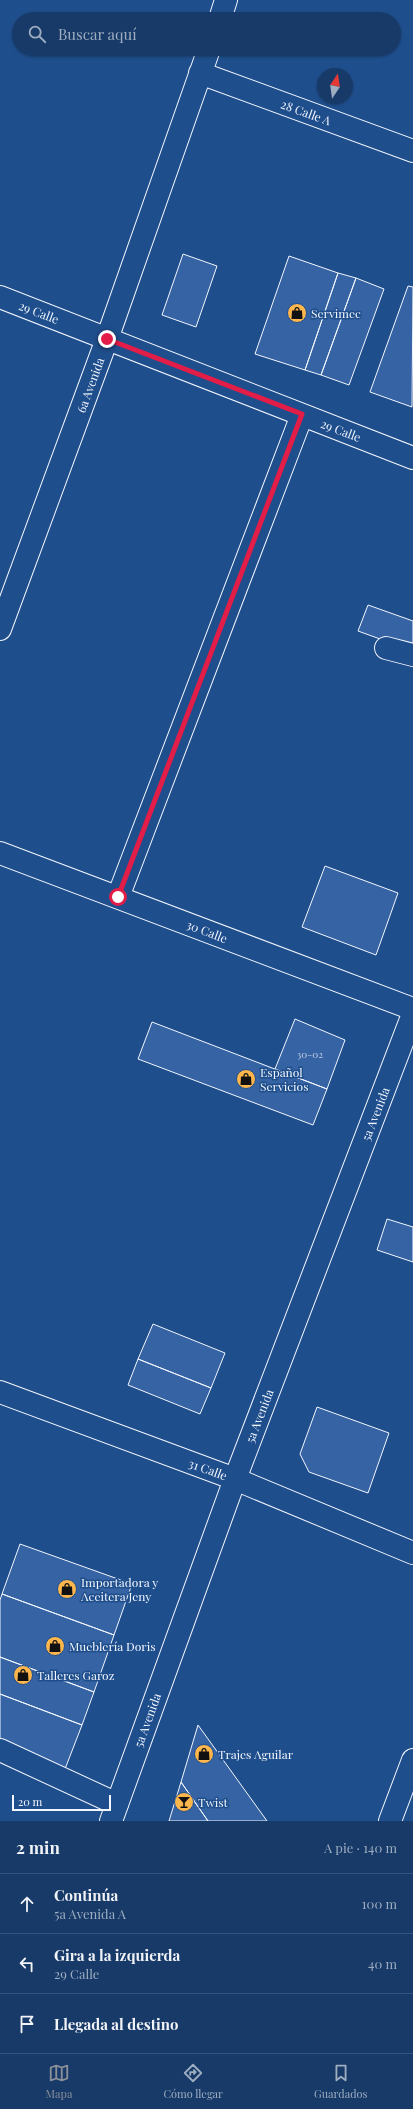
<!DOCTYPE html>
<html lang="es">
<meta charset="utf-8">
<style>
:root{--surface:#173a69;--page:#20416f;--text:#f1f3f6;--muted:#9eadc0;--line:#36547d;--accent:#8c9099}
body{margin:0;font-family:"Playfair Display",serif;background:var(--page);color:var(--text)}
.compass{position:absolute;left:317px;top:68px;width:36px;height:36px;border-radius:50%;background:var(--surface);box-shadow:0 1px 3px #0004;rotate:13deg}
.scale{position:absolute;left:12px;bottom:10px;width:99px;box-sizing:border-box;padding-left:4px;border:2px solid #f2f6ff;border-top:0;font-size:11px;line-height:14px;white-space:nowrap;color:#f2f6ff;-webkit-text-stroke:3px #1f4e8c;paint-order:stroke}
.stop{position:absolute;width:12px;height:12px;margin:-9px;border:3px solid #e11d48;border-radius:50%;background:#fff}
.stop.end{background:#e11d48;border-color:#fff;box-shadow:0 1px 4px #0008}
.list{margin:0;padding:0;list-style:none}
h2{display:flex;justify-content:space-between;align-items:center;height:52px;margin:0;padding:0 16px;font-size:17px}
h2 small{font-size:13px;font-weight:400;color:var(--muted)}
.list li{display:grid;grid-template-columns:26px 1fr auto;gap:12px;align-items:center;box-sizing:border-box;height:60px;padding:0 16px;border-top:1px solid var(--line)}
.list b{display:block;font-size:15px;white-space:nowrap}
.list p{margin:0;font-size:13px;white-space:nowrap;color:var(--muted)}
.list em{font-size:13px;font-style:normal;color:var(--muted)}
.icon{flex:none;width:22px;height:22px;fill:none;stroke:currentColor;stroke-width:2;stroke-linecap:round;stroke-linejoin:round}
.map{position:relative;flex:none;width:413px;height:1821px;overflow:hidden}
.search{position:absolute;background:var(--surface);box-shadow:0 1px 3px #0004;left:12px;right:12px;top:12px;height:44px;display:flex;align-items:center;gap:10px;box-sizing:border-box;padding:0 14px;border-radius:22px;color:var(--muted);font-size:15px}
.sheet{height:232px;background:var(--surface)}
nav{display:flex;justify-content:space-around;align-items:center;box-sizing:border-box;height:56px;border-top:1px solid var(--line);background:var(--surface);font-size:11px;color:var(--muted)}
nav a{display:grid;justify-items:center;gap:2px}
nav .on{color:var(--accent)}
.map>svg:first-child{display:block}
.building{fill:#3563a3;stroke:#f2f6ff}
.lines{fill:none;stroke-linecap:round;stroke-linejoin:round}
.minor-casing{stroke:#f2f6ff;stroke-width:24}
.major-casing{stroke:#f2f6ff;stroke-width:24}
.minor{stroke:#1f4e8c;stroke-width:22}
.major{stroke:#1f4e8c;stroke-width:22}
.route{stroke:#e11d48;stroke-width:5}
.labels{text-anchor:middle;dominant-baseline:central;stroke-width:3;stroke-linejoin:round;paint-order:stroke}
.number-label{font-size:10px;fill:#c3d1e8}
.street-label{font-size:12px;fill:#f2f6ff;stroke:#1f4e8c}
.poi-label{font-size:12px;fill:#f2f6ff;stroke:#1f4e8c;text-anchor:start}
</style>
<div class="map">
<svg width="413" height="1821" viewBox="0 0 413 1821">
<rect width="100%" height="100%" fill="#1f4e8c"/>
<path class="building" d="M183,254L217,266L196,327L162,315Z
M289,256L338,273L305,370L255,354Z
M338,273L356,278L321,375L305,370Z
M356,278L384,289L349,385L321,375Z
M408,286L413,287L412,407L370,392Z
M368,605L413,621V651L358,631Z
M325,866L398,893L376,955L302,927Z
M295,1019L345,1040L327,1089L275,1069Z
M152,1022L327,1089L313,1125L138,1059Z
M387,1219L413,1227V1262L377,1250Z
M153,1324L225,1353L211,1388L138,1359Z
M138,1359L211,1388L200,1414L128,1385Z
M317,1407L389,1433L368,1493L309,1472L300,1454Z
M20,1544L132,1584L114,1635L2,1594Z
M2,1594L114,1635L94,1692L0,1657V1600Z
M0,1657L94,1692L82,1725L0,1694Z
M0,1694L82,1725L65,1769L0,1745Z
M198,1725L267,1821H208L181,1782Z
M181,1782L208,1821H169Z"/>
<g class="lines">
<g class="minor-casing">
<path id="minor" d="M220,19L226,0
M200,73L413,151
M0,297L413,458
M0,629L107,339L209,49
M386,648L413,655
M0,853L413,1009
M118,897L302,415
M0,1392L235,1479L413,1553
M0,1750L117,1804
M390,1821L413,1760"/>
</g>
<g class="major-casing">
<path id="major" d="M111,1821L235,1479L413,1014"/>
</g>
<use href="#minor" class="minor"/>
<use href="#major" class="major"/>
</g>
<g class="lines">
<path class="route" d="M107,339L302,414L118,897"/>
</g>
<defs>
<g id="shop-disc" transform="scale(1)"><circle r="9.5" fill="#ffb74d" stroke="#1f4e8c"/><path d="M-5-2.5h2.3a2.7 3.5 0 0 1 5.4 0H5L5.5 6h-11ZM-1.5-2.5h3a1.5 2.3 0 0 0-3 0Z" fill="#111"/></g>
<g id="bar-disc" transform="scale(1)"><circle r="9.5" fill="#ffb74d" stroke="#1f4e8c"/><path d="M-6-5H6L.8 .8V4.5H3.5V6h-7V4.5H-.8V.8Z" fill="#111"/></g>
</defs>
<g fill-rule="evenodd">
<use href="#shop-disc" x="297" y="313"/>
<use href="#shop-disc" x="246" y="1079"/>
<use href="#shop-disc" x="67" y="1589"/>
<use href="#shop-disc" x="55" y="1646"/>
<use href="#shop-disc" x="23" y="1675"/>
<use href="#shop-disc" x="204" y="1754"/>
<use href="#bar-disc" x="184" y="1802"/>
</g>
<g class="labels">
<g class="number-label">
<text x="310" y="1054">30-02</text>
</g>
<g class="street-label">
<text transform="translate(306 112) rotate(20)">28 Calle A</text>
<text transform="translate(39 312) rotate(21)">29 Calle</text>
<text transform="translate(90 385) rotate(-70)">6a Avenida</text>
<text transform="translate(341 430) rotate(21)">29 Calle</text>
<text transform="translate(207 931) rotate(21)">30 Calle</text>
<text transform="translate(375 1114) rotate(-69)">5a Avenida</text>
<text transform="translate(259 1416) rotate(-69)">5a Avenida</text>
<text transform="translate(208 1469) rotate(20)">31 Calle</text>
<text transform="translate(147 1720) rotate(-70)">5a Avenida</text>
</g>
<g class="poi-label">
<text x="311" y="313">Servimec</text>
<text x="260" y="1072">Español<tspan x="260" dy="14">Servicios</tspan></text>
<text x="81" y="1582">Importadora y<tspan x="81" dy="14">Aceitera Jeny</tspan></text>
<text x="69" y="1646">Mueblería Doris</text>
<text x="37" y="1675">Talleres Garoz</text>
<text x="218" y="1754">Trajes Aguilar</text>
<text x="198" y="1802">Twist</text>
</g>
</g>
</svg>
<svg class="compass" viewBox="-18 -18 36 36"><path d="M0-13l5 13h-10z" fill="#e53935"/><path d="M0 13l5-13h-10z" fill="#9eadc0"/></svg>
<div class="scale">20 m</div>
<div class="stop" style="left:118px;top:897px"></div>
<div class="stop end" style="left:107px;top:339px"></div>
<div class="search"><svg class="icon" aria-label="search" viewBox="0 0 24 24"><circle cx="10" cy="10" r="6"/><path d="M15 15l6 6"/></svg>Buscar aquí</div>
</div>
<section class="sheet">
<h2>2 min<small>A pie · 140 m</small></h2>
<ul class="list">
<li><svg class="icon" aria-label="ahead" viewBox="0 0 24 24"><path d="M12 20V5M6 11l6-6 6 6"/></svg><div><b>Continúa</b><p>5a Avenida A</p></div><em>100 m</em></li>
<li><svg class="icon" aria-label="left" viewBox="0 0 24 24"><path d="M17 20v-9H6M10 6l-5 5 5 5"/></svg><div><b>Gira a la izquierda</b><p>29 Calle</p></div><em>40 m</em></li>
<li><svg class="icon" aria-label="arrive" viewBox="0 0 24 24"><path d="M6 21V4h12l-3 4 3 4H6"/></svg><div><b>Llegada al destino</b></div></li>
</ul>
</section>
<nav>
<a class="on"><svg class="icon" aria-label="map" viewBox="0 0 24 24"><path d="M3 6l6-2 6 2 6-2v14l-6 2-6-2-6 2zM9 4v14M15 6v14"/></svg>Mapa</a>
<a><svg class="icon" aria-label="directions" viewBox="0 0 24 24"><path d="M12 3l9 9-9 9-9-9zM9 14v-3h6M13 9l2 2-2 2"/></svg>Cómo llegar</a>
<a><svg class="icon" aria-label="saved" viewBox="0 0 24 24"><path d="M7 4h10v16l-5-4-5 4z"/></svg>Guardados</a>
</nav>
